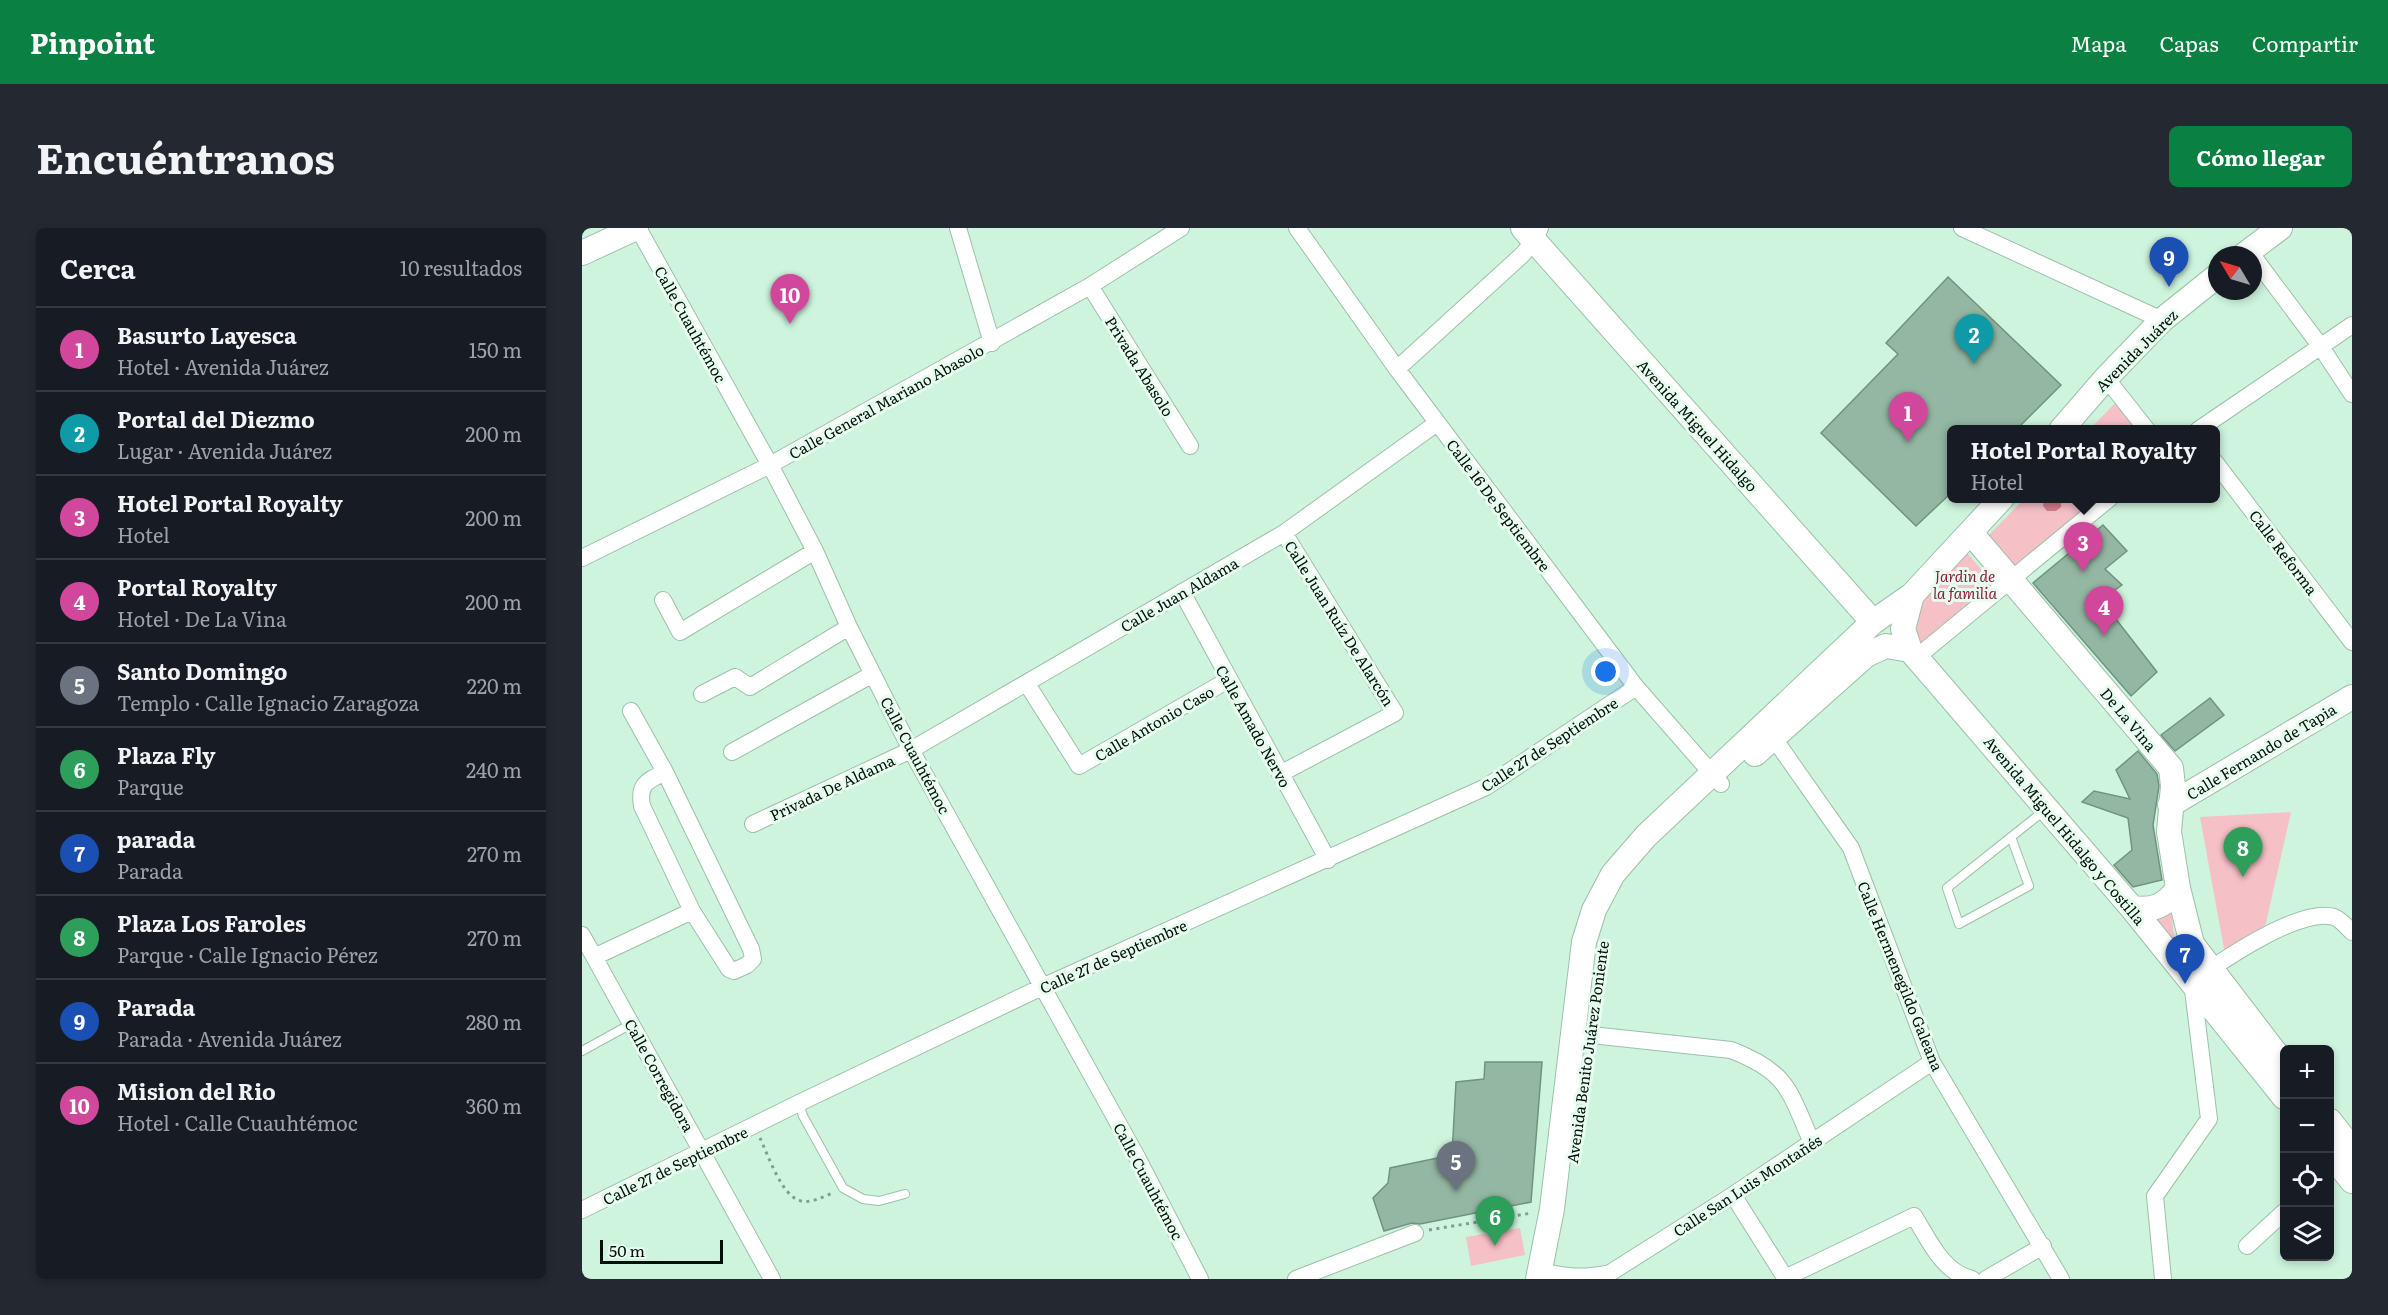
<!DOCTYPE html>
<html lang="es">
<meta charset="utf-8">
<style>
:root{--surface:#171b24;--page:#242831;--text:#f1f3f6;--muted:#9ea1a6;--line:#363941;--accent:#0b8043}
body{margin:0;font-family:Literata,serif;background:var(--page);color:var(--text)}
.controls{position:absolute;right:18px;bottom:18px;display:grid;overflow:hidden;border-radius:9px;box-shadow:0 3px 9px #0003}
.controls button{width:54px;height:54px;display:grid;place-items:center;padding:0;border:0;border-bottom:2px solid var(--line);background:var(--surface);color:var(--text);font:30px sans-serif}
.compass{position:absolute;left:1626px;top:18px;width:54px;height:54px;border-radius:50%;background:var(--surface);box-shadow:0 3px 9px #0003;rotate:308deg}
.scale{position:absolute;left:18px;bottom:15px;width:123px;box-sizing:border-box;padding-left:6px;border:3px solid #030f08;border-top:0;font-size:16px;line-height:21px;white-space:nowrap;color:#030f08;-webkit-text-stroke:4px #e6fdef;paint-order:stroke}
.you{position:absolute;left:1024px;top:444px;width:21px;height:21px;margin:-15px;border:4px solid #fff;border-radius:50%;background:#1a73e8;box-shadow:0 0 0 9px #1a73e833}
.badge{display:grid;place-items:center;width:39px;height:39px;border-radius:50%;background:var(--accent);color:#fff;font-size:20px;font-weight:700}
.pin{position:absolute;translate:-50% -50px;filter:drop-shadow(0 2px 3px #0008)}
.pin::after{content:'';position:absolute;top:32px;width:21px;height:18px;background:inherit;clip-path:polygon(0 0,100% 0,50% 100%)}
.popup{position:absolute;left:1365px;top:197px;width:273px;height:78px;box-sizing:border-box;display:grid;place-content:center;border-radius:9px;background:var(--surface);filter:drop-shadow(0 2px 4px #0005);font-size:20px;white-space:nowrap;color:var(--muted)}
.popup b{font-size:22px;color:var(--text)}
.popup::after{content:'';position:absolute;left:50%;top:100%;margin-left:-12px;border:12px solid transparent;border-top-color:var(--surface)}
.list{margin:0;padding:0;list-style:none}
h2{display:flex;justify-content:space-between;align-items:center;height:78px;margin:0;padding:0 24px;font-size:26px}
h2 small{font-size:20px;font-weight:400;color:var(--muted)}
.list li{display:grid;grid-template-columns:39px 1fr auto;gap:18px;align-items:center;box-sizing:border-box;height:84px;padding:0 24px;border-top:2px solid var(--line)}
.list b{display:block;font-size:22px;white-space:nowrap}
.list p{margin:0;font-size:20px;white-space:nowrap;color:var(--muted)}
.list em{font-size:20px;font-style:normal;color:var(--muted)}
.icon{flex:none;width:33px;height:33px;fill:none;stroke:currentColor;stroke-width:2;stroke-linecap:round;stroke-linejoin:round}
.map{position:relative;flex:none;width:1770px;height:1051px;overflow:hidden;border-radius:9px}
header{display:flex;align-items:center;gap:36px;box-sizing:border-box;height:84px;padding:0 30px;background:var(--accent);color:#fff}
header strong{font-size:28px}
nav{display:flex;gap:33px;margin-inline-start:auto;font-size:21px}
.intro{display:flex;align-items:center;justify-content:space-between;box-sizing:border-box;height:144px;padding:0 36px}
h1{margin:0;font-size:42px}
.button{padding:15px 27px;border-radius:9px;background:var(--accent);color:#fff;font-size:21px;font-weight:700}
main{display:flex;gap:36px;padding:0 36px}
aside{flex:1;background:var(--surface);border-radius:9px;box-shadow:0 3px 9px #0003}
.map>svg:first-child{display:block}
.green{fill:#f6c0c7}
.water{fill:#d37d8b}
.building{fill:#93b7a2;stroke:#70937e;stroke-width:1.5}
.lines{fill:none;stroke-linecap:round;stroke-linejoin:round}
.lane-casing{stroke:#9cc0aa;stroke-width:10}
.street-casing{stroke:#9cc0aa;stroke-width:18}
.secondary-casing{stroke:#9cc0aa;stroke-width:26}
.path{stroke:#819d8c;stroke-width:3;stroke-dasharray:3 4.5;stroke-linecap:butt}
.lane{stroke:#fff;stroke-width:8}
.street{stroke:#fff;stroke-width:16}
.secondary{stroke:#fff;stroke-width:24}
.labels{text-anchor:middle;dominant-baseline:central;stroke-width:6;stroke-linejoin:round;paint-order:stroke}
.street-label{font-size:15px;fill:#030f08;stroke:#e6fdef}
.park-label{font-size:15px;font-style:italic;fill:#89223e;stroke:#e6fdef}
</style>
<header>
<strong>Pinpoint</strong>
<nav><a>Mapa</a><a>Capas</a><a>Compartir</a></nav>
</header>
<div class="intro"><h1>Encuéntranos</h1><a class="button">Cómo llegar</a></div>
<main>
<aside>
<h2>Cerca<small>10 resultados</small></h2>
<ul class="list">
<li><span class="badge" style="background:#d1479c">1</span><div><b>Basurto Layesca</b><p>Hotel · Avenida Juárez</p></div><em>150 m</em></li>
<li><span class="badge" style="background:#0f9aa8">2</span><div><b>Portal del Diezmo</b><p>Lugar · Avenida Juárez</p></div><em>200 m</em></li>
<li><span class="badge" style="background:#d1479c">3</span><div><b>Hotel Portal Royalty</b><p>Hotel</p></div><em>200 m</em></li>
<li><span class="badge" style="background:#d1479c">4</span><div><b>Portal Royalty</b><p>Hotel · De La Vina</p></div><em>200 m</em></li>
<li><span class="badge" style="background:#6b7280">5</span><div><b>Santo Domingo</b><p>Templo · Calle Ignacio Zaragoza</p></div><em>220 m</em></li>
<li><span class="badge" style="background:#2e9e5b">6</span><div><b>Plaza Fly</b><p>Parque</p></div><em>240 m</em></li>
<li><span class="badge" style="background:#1a4fb4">7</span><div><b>parada</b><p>Parada</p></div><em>270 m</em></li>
<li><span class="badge" style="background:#2e9e5b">8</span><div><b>Plaza Los Faroles</b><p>Parque · Calle Ignacio Pérez</p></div><em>270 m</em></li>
<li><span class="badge" style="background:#1a4fb4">9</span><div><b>Parada</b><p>Parada · Avenida Juárez</p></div><em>280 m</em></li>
<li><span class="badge" style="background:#d1479c">10</span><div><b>Mision del Rio</b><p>Hotel · Calle Cuauhtémoc</p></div><em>360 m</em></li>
</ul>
</aside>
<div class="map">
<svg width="1770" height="1051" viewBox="0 0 1770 1051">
<rect width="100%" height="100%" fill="#cef4dd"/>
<path class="green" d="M1538,170L1562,202H1507Z
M1442,271H1519L1436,342L1405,309Z
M1385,325L1413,357L1341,419L1328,401L1334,375Z
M1709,584L1681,708L1642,721L1618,589Z
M1589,682L1593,716L1568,690Z
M938,1000L943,1027L889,1038L884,1009Z"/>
<path class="water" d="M1479,271V279L1474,283H1465L1461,278L1462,271Z"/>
<path class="building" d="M1366,49L1479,157L1435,201H1369V265L1334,298L1239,205L1316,126L1304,115Z
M1521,297L1545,323L1523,341L1540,357L1519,372L1575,444L1549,468L1451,355Z
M1628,470L1642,487L1593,523L1579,507Z
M1556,523L1575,546L1577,558L1571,597L1580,652L1551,659L1532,637L1550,622L1546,590L1500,574L1512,563L1548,571L1534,542Z
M903,834H960L949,974L838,996L830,995L802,1003L791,970L806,955L808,940L870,927L874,854L902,851Z"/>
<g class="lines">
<g class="lane-casing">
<path id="lane" d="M1429,609L1447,658L1377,696L1365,660L1463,582
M0,823L49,796
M217,875L221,888L261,960L281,971L297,973L323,966"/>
</g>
<g class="street-casing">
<path id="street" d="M56,0L188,237L233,323L267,399L329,522L555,929L618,1051
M376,0L410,115
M715,0L815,141L1054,459L1139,556
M1380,0L1580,92
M1671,28L1739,119L1770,166
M508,58L608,218
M815,141L940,27L952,13L958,0
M1524,150L1565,202
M1616,202L1770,97
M1633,234L1770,414
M0,330L188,237L508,58L599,0
M600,364L746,632
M81,372L98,404L233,323
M1335,429L1528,270
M445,456L497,538L646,452
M120,466L153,449L168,459L267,399
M49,483L83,544L169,721L171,731L165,737L152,743L147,741L110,683L60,578C56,556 65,553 83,544
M1186,502L1269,620L1350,834L1479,1051
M150,524L291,446
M698,546L813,485L702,305
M171,596L329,522L702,305L855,195
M0,707L190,1051
M12,729L110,683
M991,805L1149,822C1206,844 1207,862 1230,915
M1151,967L1204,1051
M0,982L217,875L460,759L904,559L1054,459
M1665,1018L1702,984
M958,1043C986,1049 1000,1051 1028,1045L1151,967L1350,834
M1203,1050L1332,988C1347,1012 1360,1044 1390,1051
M714,1051L833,1005
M1404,1051L1461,1018
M1581,1051L1573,968L1627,891L1610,754C1638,734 1717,679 1752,689C1758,691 1765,699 1770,704"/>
</g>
<g class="secondary-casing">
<path id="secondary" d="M941,0L1291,394
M0,25L54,0
M1662,27L1698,0
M1479,202L1524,150L1580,92L1635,48
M1389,305L1589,540L1591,558L1587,604L1596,660L1610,716L1702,836
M1330,367L1321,401L1328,422L1550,680L1702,869
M1173,526L1284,427L1304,418L1328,422
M1588,577L1770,469
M1550,680C1571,683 1584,678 1596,660
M1748,893L1770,921
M1748,925L1770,953
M956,1051L970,981L1002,714L1012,682L1031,646L1064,608L1291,394L1330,367L1420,270"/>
</g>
<path class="path" d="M178,910C186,927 200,969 219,973C230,975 240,969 251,965
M847,1002L950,985"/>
<use href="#lane" class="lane"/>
<use href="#street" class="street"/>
<use href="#secondary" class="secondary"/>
</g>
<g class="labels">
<g class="street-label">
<text transform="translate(109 96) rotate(61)">Calle Cuauhtémoc</text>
<text transform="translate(1554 122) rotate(-45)">Avenida Juárez</text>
<text transform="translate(558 138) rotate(58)">Privada Abasolo</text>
<text transform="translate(304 173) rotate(-29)">Calle General Mariano Abasolo</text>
<text transform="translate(1116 197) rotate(48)">Avenida Miguel Hidalgo</text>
<text transform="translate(917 277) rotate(53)">Calle 16 De Septiembre</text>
<text transform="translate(1702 324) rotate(53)">Calle Reforma</text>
<text transform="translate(597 366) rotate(-30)">Calle Juan Aldama</text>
<text transform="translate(758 395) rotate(58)">Calle Juan Ruíz De Alarcón</text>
<text transform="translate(1547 491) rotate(50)">De La Vina</text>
<text transform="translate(572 495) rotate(-30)">Calle Antonio Caso</text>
<text transform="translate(672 498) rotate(61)">Calle Amado Nervo</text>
<text transform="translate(967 516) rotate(-33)">Calle 27 de Septiembre</text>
<text transform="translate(1679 523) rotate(-31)">Calle Fernando de Tapia</text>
<text transform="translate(334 527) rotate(62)">Calle Cuauhtémoc</text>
<text transform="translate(250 559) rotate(-25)">Privada De Aldama</text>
<text transform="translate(1483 602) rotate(50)">Avenida Miguel Hidalgo y Costilla</text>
<text transform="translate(531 728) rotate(-24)">Calle 27 de Septiembre</text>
<text transform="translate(1319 748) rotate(68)">Calle Hermenegildo Galeana</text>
<text transform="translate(1005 824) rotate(-82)">Avenida Benito Juárez Poniente</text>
<text transform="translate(78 847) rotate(61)">Calle Corregidora</text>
<text transform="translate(93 937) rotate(-26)">Calle 27 de Septiembre</text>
<text transform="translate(567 953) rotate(62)">Calle Cuauhtémoc</text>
<text transform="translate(1165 957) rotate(-33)">Calle San Luis Montañés</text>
</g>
<g class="park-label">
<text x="1383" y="347">Jardin de<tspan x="1383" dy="17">la familia</tspan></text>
</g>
</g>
</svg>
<div class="controls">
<button>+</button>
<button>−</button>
<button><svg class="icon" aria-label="locate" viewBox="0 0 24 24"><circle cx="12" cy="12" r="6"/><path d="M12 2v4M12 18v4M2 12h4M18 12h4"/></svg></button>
<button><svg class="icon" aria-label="layers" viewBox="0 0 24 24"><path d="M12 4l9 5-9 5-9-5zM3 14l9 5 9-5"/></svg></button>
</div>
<svg class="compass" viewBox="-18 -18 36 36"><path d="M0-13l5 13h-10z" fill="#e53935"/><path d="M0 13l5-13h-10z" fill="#9ea1a6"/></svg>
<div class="scale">50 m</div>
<div class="you"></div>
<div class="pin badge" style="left:1326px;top:214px;background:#d1479c">1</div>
<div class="pin badge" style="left:1392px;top:136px;background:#0f9aa8">2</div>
<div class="pin badge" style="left:1501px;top:344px;background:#d1479c">3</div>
<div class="popup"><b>Hotel Portal Royalty</b>Hotel</div>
<div class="pin badge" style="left:1522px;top:408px;background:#d1479c">4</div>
<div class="pin badge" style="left:874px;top:963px;background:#6b7280">5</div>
<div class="pin badge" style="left:913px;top:1018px;background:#2e9e5b">6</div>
<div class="pin badge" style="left:1603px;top:756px;background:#1a4fb4">7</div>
<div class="pin badge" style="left:1661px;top:649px;background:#2e9e5b">8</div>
<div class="pin badge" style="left:1587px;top:59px;background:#1a4fb4">9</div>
<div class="pin badge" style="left:208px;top:96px;background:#d1479c">10</div>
</div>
</main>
